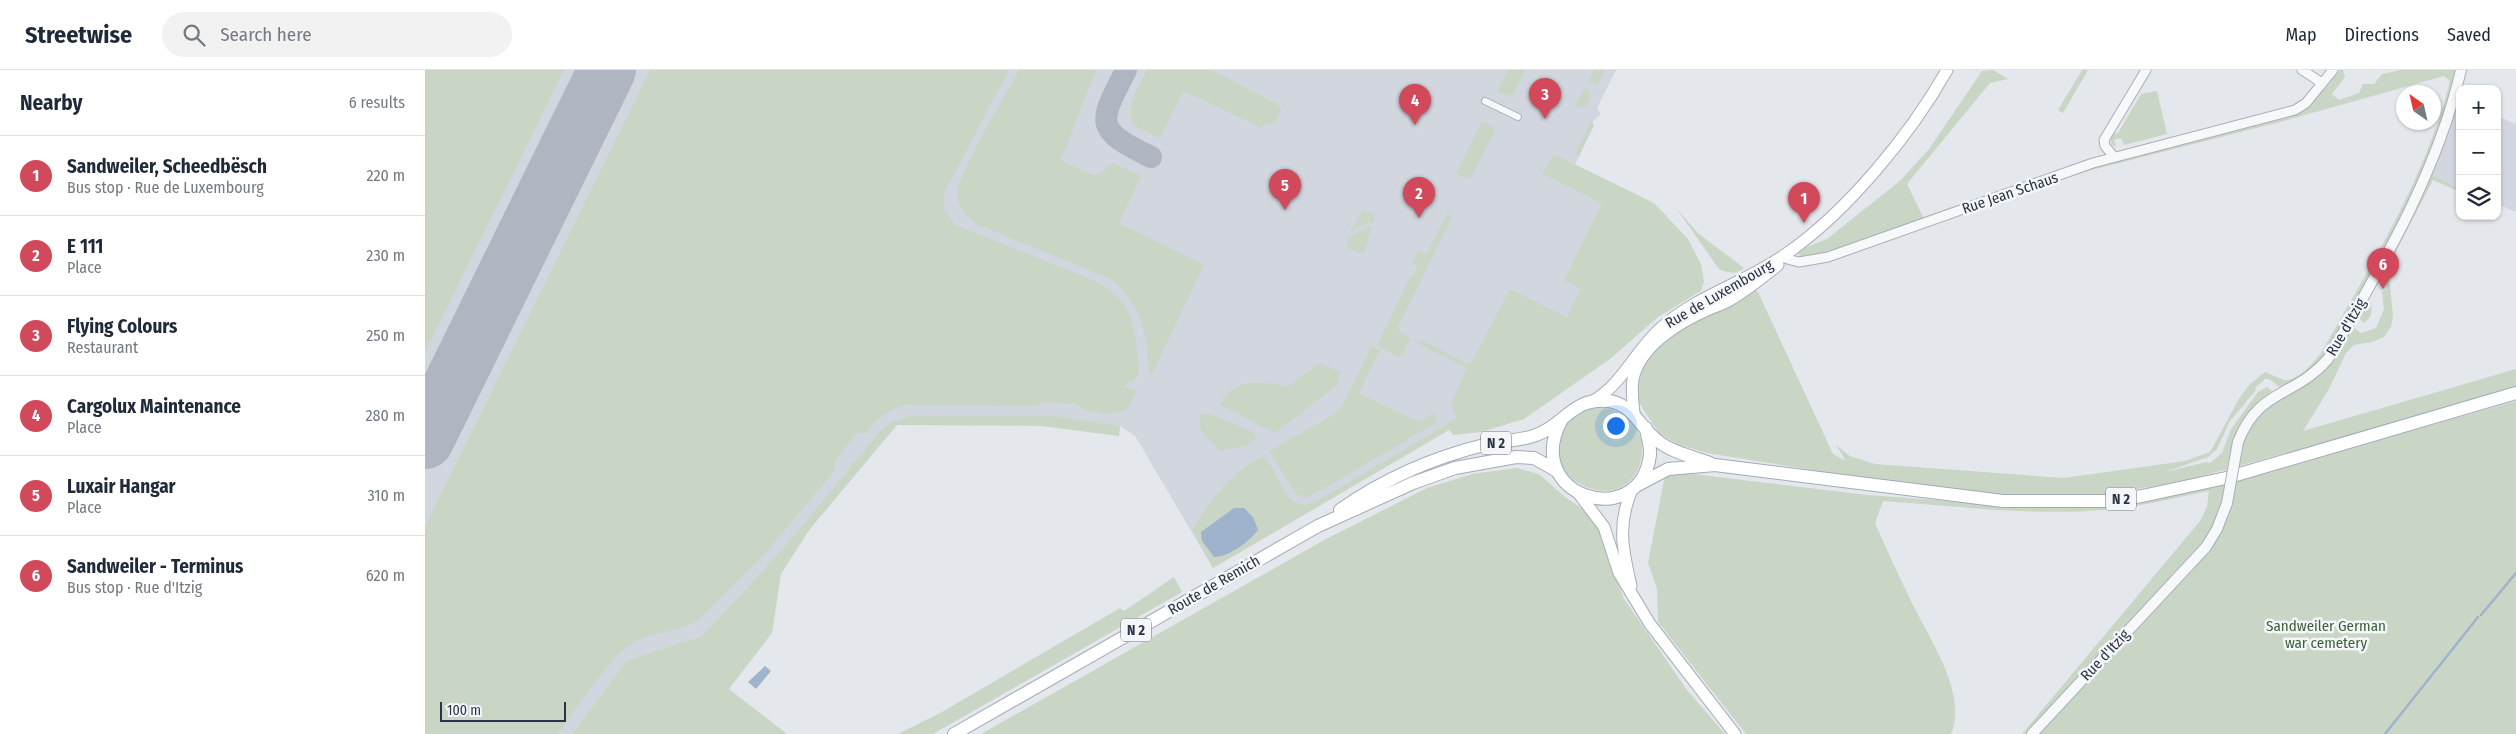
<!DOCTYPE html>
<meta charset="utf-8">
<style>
:root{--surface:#fff;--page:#f2f2f3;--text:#1f2937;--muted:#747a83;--line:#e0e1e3;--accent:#d1495b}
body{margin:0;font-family:"Fira Sans Condensed",sans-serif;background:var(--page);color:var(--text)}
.controls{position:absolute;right:15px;top:15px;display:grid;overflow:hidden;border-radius:10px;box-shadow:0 1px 4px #0004}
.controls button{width:45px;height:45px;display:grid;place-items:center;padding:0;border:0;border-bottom:1px solid var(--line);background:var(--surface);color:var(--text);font:25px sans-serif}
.compass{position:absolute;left:1971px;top:15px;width:45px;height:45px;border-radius:50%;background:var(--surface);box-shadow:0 1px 4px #0004;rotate:326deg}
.scale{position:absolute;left:15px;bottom:12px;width:126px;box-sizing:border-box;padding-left:5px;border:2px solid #2b3445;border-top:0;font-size:14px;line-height:18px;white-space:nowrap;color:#2b3445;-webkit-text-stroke:4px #f4f6f9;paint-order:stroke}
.you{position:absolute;left:1190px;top:355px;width:18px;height:18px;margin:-12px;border:4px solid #fff;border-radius:50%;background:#1a73e8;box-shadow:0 0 0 8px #1a73e833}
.badge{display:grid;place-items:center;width:32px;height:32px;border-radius:50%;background:var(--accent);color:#fff;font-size:16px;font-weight:700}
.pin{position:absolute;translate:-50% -41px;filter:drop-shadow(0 1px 2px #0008)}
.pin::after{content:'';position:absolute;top:26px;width:18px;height:15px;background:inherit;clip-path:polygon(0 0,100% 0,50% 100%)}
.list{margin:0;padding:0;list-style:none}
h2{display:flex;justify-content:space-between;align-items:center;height:65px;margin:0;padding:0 20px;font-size:21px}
h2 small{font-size:16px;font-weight:400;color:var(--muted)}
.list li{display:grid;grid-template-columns:32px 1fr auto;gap:15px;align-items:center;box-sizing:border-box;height:80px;padding:0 20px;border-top:1px solid var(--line)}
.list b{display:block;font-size:19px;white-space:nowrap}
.list p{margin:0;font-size:16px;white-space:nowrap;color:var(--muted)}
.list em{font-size:16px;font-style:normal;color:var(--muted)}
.icon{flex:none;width:28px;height:28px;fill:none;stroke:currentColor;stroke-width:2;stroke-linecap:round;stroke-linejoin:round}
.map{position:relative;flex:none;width:2091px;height:664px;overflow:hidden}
header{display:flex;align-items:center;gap:30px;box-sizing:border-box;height:70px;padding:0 25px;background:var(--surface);border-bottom:1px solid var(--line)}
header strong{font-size:24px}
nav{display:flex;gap:28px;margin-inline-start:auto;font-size:18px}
.search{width:350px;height:45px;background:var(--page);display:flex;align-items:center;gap:12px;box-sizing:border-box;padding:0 18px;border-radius:28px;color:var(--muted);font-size:19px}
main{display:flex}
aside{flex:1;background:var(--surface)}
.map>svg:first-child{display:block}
.built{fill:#d2d6de}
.green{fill:#c9d6c5}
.water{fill:#9fb4cc}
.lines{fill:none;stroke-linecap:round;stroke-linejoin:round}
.stream{stroke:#9fb4cc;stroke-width:2.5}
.taxiway{stroke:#b0b6c1;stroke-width:22}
.runway{stroke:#b0b6c1;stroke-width:58}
.pedestrian-casing{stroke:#a9aeb7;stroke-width:8}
.minor-casing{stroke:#a9aeb7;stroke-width:11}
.tertiary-casing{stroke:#a9aeb7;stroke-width:12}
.secondary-casing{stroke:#a9aeb7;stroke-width:13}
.primary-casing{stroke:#a3abb8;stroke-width:14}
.pedestrian{stroke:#f7f8fa;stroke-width:6}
.minor{stroke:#f7f8fa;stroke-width:9}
.tertiary{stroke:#f7f8fa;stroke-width:10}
.secondary{stroke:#fff;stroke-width:11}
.primary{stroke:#fff;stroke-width:12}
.tertiary-bridge-casing{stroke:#a9aeb7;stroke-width:12;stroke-linecap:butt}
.tertiary-bridge{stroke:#f7f8fa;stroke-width:10}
.labels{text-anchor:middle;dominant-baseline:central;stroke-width:5;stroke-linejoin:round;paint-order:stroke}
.shield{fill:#f4f6f9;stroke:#676e7b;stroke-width:1}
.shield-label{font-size:14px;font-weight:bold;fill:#2b3445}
.street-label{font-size:15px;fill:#2b3445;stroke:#f4f6f9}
.park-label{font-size:15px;fill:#3f6138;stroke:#f4f6f9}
</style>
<header>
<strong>Streetwise</strong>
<div class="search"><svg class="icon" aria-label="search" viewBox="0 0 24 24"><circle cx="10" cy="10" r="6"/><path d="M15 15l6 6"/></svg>Search here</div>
<nav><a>Map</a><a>Directions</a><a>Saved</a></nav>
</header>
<main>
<aside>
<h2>Nearby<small>6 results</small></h2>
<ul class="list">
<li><span class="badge">1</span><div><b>Sandweiler, Scheedbësch</b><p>Bus stop · Rue de Luxembourg</p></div><em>220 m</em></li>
<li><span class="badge">2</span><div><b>E 111</b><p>Place</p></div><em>230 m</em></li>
<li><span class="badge">3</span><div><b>Flying Colours</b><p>Restaurant</p></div><em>250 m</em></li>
<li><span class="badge">4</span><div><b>Cargolux Maintenance</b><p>Place</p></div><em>280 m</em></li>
<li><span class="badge">5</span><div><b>Luxair Hangar</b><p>Place</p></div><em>310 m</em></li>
<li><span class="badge">6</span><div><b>Sandweiler - Terminus</b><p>Bus stop · Rue d'Itzig</p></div><em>620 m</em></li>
</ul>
</aside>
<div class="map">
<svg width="2091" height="664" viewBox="0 0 2091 664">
<rect width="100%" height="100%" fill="#e4e7ec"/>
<path class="built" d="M0,0H1191L1172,38L1176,44L1167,52L1169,55L1148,99L1245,164L1024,360L788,498L710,366L695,356L632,346H486L454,362L360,476L277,566L202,590L147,664H0Z
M2029,27L2035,29V119L2003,103Z
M2072,46L2091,54V142L2072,134Z"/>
<path class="green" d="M0,0H139L0,282Z
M225,0H584L519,123V140L530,155L673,212C713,235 710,264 714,305L707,312L701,313L700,317L712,321L702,339C689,347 662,344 651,334L618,332L612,336L481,335C461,339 453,348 441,363L431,364L410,391L411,399L342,481L272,551C254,561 232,562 213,570C186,582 152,639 133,664H0V457Z
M594,0H671L636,90L670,106L688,93L716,106L694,153L779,195L727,304L724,301C722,263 716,234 686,209L551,154C541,146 534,139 532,126C530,108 583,21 594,0Z
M722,0H786L851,33L856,40L850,53L835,57L758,21L735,68C727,65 717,61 710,55C696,44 716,12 722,0Z
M1083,0H1100L1088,24L1084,26L1072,22Z
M1169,0H1181L1172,14L1163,11Z
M1568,0L1583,9L1565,13L1482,114L1499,149L1422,177L1376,188L1372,181L1402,169L1476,110L1504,79L1557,1Z
M1657,0H1663L1638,43L1633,40Z
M1915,0H1918L1920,7L1907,24L1914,30L1934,23L1938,14H1949L1957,4L1977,0H2032C2017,82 1972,157 1933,229C1921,249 1908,281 1891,297C1881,306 1868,313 1856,318L1844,309H1840L1830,318L1831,320L1805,351L1792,379L1783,387L1740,402L1781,392L1785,393L1797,383L1806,359L1833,322L1842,317L1847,321C1817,345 1809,361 1802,398L1812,395C1817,375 1822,356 1837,340C1849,326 1880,318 1896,304C1910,292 1915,274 1926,259L1929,258L1936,263L1951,258L1959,239L1957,222L1962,220L1961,213L1956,214L1955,207L2005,109L2003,103L2035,119V122L2008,110L1963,197L1968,245L1966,257L1959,267L1947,272L1929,275L1921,283L1904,319L1878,361L2091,299V319L1752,413L1670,425L1583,426L1431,407L1282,383L1252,374L1234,363L1220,342L1211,327L1212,309L1226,283L1245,267L1329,219L1333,222L1408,384L1421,391L1411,375L1425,386L1450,394L1639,408L1760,391L1785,382L1815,327L1825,314L1840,302C1846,304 1854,309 1860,310C1874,310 1888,293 1896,283C1946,195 2000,110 2025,11L2019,6L1851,53L1643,106L1689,91L1856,49L1882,36L1901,18Z
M1160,18L1165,21L1166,26L1161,36L1154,38L1150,35Z
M1732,21L1742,64L1699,75L1696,68L1689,70L1691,77L1687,75L1685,69L1688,64L1693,63L1716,24Z
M1057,51L1068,57L1070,61L1046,107L1041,108L1031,104Z
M1166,51L1169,55L1154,86L1150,84Z
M1129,84L1229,133L1263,169L1276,194L1279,211L1276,221L1233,247L1185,289L1099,349L1056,362L1028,365L1024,360L788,498L767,460C787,428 804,405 837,386C856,400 858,444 889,433L1032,348L1026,334L1042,298L994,274L996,270L1041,293L1047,291L1085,219L1142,247L1155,219L1139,211L1177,134L1117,104Z
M1251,138L1274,164L1319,198C1311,205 1303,203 1294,199Z
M938,140L948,143L950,149L948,154L943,152L925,162Z
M1022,144L1027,147L973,257L975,262L985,268L977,285L973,287L952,275L986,205H988L993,196L987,193L994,179L1001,184Z
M944,157L946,158L939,184L924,179L922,176V168Z
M1942,232L1946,233C1947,242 1947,249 1938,253L1933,245Z
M947,276L955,280L934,323L994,352L1010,343L1012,349L1009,354L886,426L881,428L872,425L844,381L908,345L917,336Z
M894,293L915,302L912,315L850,363L795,335C809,306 836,311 862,317Z
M2091,331V664H1597L1775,451L1782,437L1784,421C1749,428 1715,437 1679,440C1606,446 1531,436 1458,431L1450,453C1462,480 1474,507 1487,533C1504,568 1543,624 1526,664H1321L1233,552L1232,519L1223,493L1240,405L1252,402L1443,425L1618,438L1717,431L1790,416Z
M1172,337C1242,342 1223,435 1168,419C1157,416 1143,408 1137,398C1126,383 1134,358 1147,347C1155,341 1163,339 1172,337Z
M785,344L828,362L832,368L823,375L795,381L774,358L775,345Z
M486,346H632L695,356L694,366L616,356L472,355L385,459L356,504L347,563L304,619L362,664H147L202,590L277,566L360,476L454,362L465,353Z
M1092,398L1114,404L1140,427L1162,442L1170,451L1199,529L1262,620L1300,664H556L901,469L1002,418L1047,404Z
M749,507L757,522L508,664H473L517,642L695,538L699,541Z"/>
<path class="water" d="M809,438H819L828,447L833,460C825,471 803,488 789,487L777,471L776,462Z
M340,596L346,601L331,619L323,612Z"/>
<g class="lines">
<path class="stream" d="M2056,545L2091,503
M1960,664L2053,547"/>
<path class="taxiway" d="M701,0C674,53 668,59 726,87"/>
<path class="runway" d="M0,370L182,0"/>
<g class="pedestrian-casing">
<path id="pedestrian" d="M1060,31L1093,47"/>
</g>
<g class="minor-casing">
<path id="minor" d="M1877,0L1897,13
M1689,87L1680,76L1679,70L1721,0
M1361,184L1362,189L1374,192L1403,187L1668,93L1870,40L1881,33L1908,0"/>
</g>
<g class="tertiary-casing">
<path id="tertiary" d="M1813,372C1834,318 1869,328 1903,289C1956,197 2012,104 2036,0
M1607,664L1781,477L1792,459L1802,433"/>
</g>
<g class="secondary-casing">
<path id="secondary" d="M1168,331C1198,314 1211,279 1237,257C1273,225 1322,212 1361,184C1422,142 1486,64 1522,0
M1209,343C1208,332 1206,321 1208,309C1215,276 1253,253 1282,240C1289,237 1296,235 1303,231C1321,221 1337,208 1353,195
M1154,424L1179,457L1194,503L1225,554L1310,664
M1206,516C1198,481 1192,456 1206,422"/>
</g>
<g class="primary-casing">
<path id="primary" d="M1136,351C1096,427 1215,463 1225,385C1226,377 1222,367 1221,358
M1211,416L1243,399L1290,395L1578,431H1680L1717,426L1801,408L2091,323
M915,440C960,408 1009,387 1063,374C1079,370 1096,371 1111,365C1140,355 1147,327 1184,331C1209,335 1215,358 1233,371C1246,382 1269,387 1285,393
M529,664L893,456L988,413L1030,398L1091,387L1109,388L1132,401"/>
</g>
<use href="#pedestrian" class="pedestrian"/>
<use href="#minor" class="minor"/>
<use href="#tertiary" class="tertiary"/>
<use href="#secondary" class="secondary"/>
<use href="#primary" class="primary"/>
<g class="tertiary-bridge-casing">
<path id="tertiary-bridge" d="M1802,433L1813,372"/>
</g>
<use href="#tertiary-bridge" class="tertiary-bridge"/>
</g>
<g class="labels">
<g class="shield">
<rect x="1056" y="361.5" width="30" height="23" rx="4"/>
<rect x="1681" y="417.5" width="30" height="23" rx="4"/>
<rect x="696" y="548.5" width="30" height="23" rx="4"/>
</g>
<g class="shield-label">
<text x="1071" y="373">N 2</text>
<text x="1696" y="429">N 2</text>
<text x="711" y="560">N 2</text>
</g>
<g class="street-label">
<text transform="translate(1585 123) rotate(-19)">Rue Jean Schaus</text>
<text transform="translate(1294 224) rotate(-30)">Rue de Luxembourg</text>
<text transform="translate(1921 257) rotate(-60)">Rue d'Itzig</text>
<text transform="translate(789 515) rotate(-30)">Route de Remich</text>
<text transform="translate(1680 585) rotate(-47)">Rue d'Itzig</text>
</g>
<g class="park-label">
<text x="1901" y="556">Sandweiler German<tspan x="1901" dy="17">war cemetery</tspan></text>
</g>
</g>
</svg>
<div class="controls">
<button>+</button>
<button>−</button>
<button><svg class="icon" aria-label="layers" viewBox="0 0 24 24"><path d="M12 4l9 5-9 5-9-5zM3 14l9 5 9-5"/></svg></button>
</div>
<svg class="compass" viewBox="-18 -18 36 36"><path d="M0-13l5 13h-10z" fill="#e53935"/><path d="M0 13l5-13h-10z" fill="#747a83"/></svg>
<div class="scale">100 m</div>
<div class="you"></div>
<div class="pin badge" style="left:1379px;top:153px">1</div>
<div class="pin badge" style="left:994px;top:148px">2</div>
<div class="pin badge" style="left:1120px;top:49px">3</div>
<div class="pin badge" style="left:990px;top:55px">4</div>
<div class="pin badge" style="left:860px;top:140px">5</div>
<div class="pin badge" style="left:1958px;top:219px">6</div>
</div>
</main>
